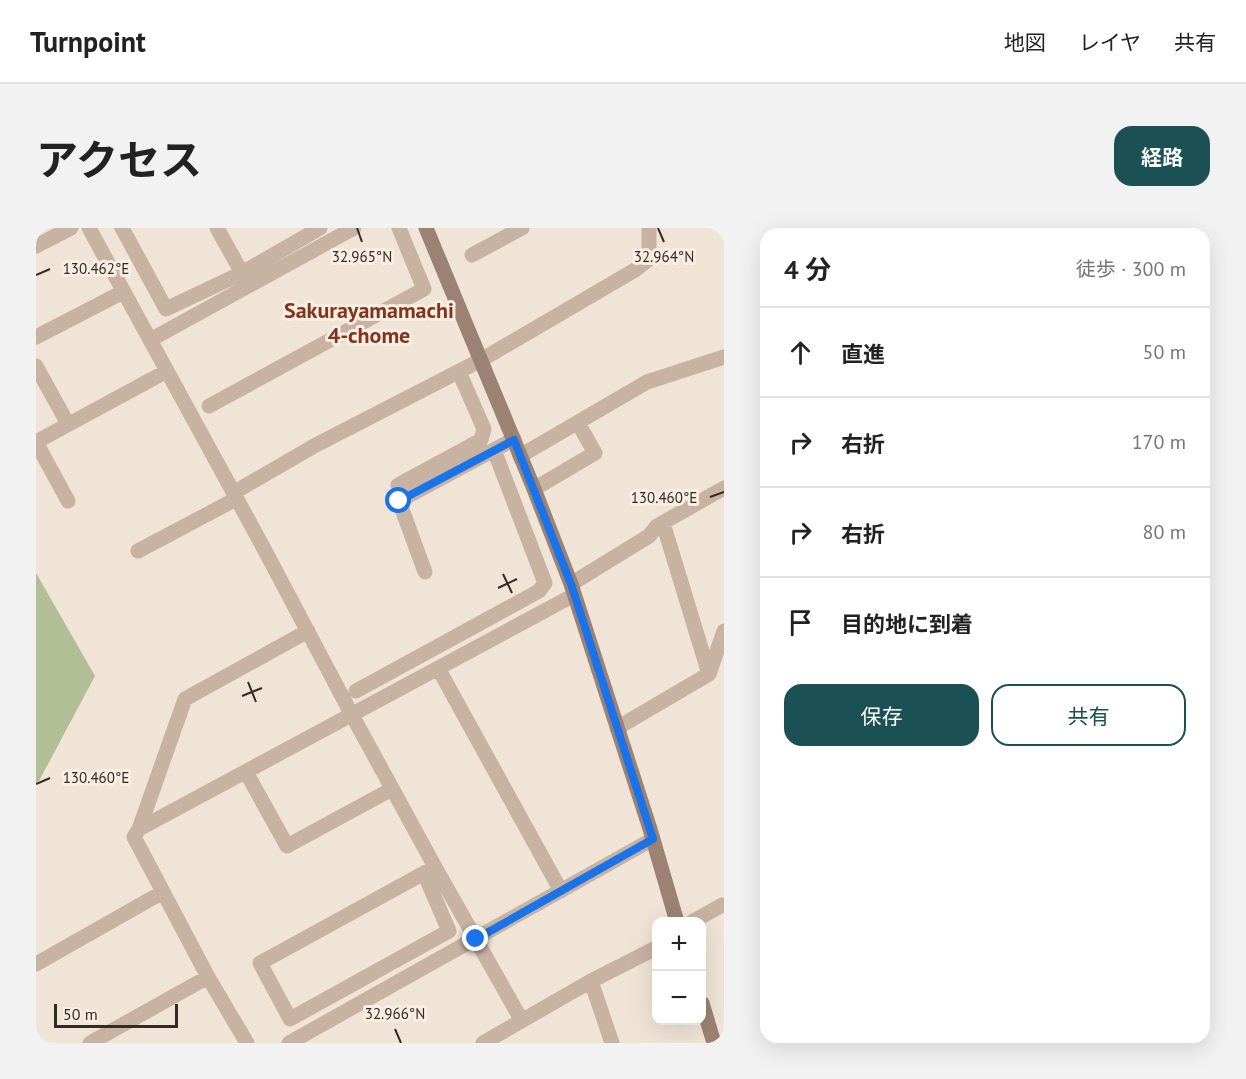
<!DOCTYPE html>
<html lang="ja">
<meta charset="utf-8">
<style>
:root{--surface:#fff;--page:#f2f2f2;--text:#222;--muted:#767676;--line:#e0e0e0;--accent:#1b5154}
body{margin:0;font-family:"PT Sans","Noto Sans JP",sans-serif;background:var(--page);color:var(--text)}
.controls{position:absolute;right:18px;bottom:18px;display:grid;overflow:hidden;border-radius:12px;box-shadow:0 6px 24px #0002}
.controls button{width:54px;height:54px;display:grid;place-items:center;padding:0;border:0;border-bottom:2px solid var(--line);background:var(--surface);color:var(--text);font:30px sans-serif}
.scale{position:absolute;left:18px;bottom:15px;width:124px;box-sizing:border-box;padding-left:6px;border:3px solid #332925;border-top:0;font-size:16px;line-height:21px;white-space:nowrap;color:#332925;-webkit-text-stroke:4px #f9eee2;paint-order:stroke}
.stop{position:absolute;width:18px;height:18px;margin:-14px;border:4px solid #1a73e8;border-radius:50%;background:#fff}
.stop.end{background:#1a73e8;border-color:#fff;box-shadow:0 2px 6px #0008}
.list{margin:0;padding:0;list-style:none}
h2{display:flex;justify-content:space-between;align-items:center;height:78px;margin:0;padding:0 24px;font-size:26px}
h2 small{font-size:20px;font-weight:400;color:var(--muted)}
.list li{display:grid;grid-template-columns:39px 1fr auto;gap:18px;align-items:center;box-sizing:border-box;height:90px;padding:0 24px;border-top:2px solid var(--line)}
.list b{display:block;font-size:22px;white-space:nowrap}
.list em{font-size:20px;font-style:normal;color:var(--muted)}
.actions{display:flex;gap:12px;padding:18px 24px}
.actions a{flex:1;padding:14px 0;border:2px solid var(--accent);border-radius:18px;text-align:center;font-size:21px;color:var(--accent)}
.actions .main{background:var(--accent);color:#fff}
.icon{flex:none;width:33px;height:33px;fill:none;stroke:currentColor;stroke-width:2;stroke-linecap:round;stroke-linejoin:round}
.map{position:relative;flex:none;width:688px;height:815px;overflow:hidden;border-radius:18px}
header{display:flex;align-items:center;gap:36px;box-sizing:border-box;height:84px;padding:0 30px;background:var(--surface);border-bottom:2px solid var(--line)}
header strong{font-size:28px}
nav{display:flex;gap:33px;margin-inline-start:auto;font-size:21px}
.intro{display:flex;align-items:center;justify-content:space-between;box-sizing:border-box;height:144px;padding:0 36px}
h1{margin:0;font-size:42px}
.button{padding:15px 27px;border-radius:18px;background:var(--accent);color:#fff;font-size:21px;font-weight:700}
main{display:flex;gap:36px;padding:0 36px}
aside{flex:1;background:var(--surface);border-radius:18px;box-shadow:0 6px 24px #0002}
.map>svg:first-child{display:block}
.green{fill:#b2bf96}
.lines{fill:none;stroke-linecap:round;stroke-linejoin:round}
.street{stroke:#c8b3a2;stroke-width:15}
.secondary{stroke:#9b8274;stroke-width:15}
.route{stroke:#1a73e8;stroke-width:8}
.ticks{fill:none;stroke:#332925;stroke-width:2}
.labels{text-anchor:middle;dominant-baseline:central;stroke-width:6;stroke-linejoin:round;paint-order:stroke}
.neighbourhood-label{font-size:22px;font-weight:bold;fill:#82351e;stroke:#f9eee2}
.ticks-label{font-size:15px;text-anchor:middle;fill:#332925;stroke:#f9eee2;stroke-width:6;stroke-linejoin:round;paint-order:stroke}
</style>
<header>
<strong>Turnpoint</strong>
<nav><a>地図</a><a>レイヤ</a><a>共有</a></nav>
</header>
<div class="intro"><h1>アクセス</h1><a class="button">経路</a></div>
<main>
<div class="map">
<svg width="688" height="815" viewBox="0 0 688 815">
<rect width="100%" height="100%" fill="#f0e4d6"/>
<path class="green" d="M0,345L59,448L3,553L0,555Z"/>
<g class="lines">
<path class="street" d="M53,0L226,317L316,487L399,639L486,793
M86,0L130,81L206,45L284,0
M181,0L206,45
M0,18L35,0
M436,27L486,0
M0,109L87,64
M114,112L318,0
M0,138L32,196
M173,178L388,61L363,0
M0,214L131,143
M0,214L32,273
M484,228L611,154L688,129
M362,257L445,212L448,201L423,144
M498,261L559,225L542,195
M197,265L278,218L445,132L599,42L613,31V0
M627,295L673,446
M102,323L200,271
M389,344L363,273L478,211
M535,356L613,308L621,298L688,260
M402,440L525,663
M320,463L503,363L509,355L458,222
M581,500L673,446L688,403
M210,544L251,618L356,561
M103,601L149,471L272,403
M388,645L413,703L254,791L224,735L399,639
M656,694L686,677H688
M0,736L127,664
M555,753L576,815
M54,815L172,749
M211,815L172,749L98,609L103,601L538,367
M253,815L617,611
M447,815L555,753L620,720"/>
<path class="secondary" d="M390,0L498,261L535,356L614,601L641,694
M666,775L678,815"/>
</g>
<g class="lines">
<path class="route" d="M363,273L478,212L535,356L617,611L440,711"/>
</g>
<path class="ticks" d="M321,0L326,14M622,0L628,14M0,47L14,41M674,269L688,264M467,346L476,365M462,360L481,351M212,454L220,474M206,468L226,460M0,556L14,550M359,801L365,815"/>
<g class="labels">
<g class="neighbourhood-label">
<text x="333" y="82">Sakurayamamachi<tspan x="333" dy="25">4-chome</tspan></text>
</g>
</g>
<g class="ticks-label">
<text x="326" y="34">32.965°N</text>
<text x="628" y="34">32.964°N</text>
<text x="60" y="46">130.462°E</text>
<text x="628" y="275">130.460°E</text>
<text x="60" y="555">130.460°E</text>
<text x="359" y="791">32.966°N</text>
</g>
</svg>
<div class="controls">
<button>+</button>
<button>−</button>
</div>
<div class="scale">50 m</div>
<div class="stop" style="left:363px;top:273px"></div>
<div class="stop end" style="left:440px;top:711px"></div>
</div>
<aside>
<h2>4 分<small>徒歩 · 300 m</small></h2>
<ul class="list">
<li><svg class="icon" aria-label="ahead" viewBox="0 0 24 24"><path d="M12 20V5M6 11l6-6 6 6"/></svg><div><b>直進</b></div><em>50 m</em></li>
<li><svg class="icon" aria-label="right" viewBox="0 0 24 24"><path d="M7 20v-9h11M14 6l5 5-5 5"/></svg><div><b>右折</b></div><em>170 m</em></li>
<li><svg class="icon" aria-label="right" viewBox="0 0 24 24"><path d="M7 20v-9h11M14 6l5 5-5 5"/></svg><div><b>右折</b></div><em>80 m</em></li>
<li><svg class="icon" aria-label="arrive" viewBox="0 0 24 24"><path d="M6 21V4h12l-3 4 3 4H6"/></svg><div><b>目的地に到着</b></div></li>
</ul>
<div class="actions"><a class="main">保存</a><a>共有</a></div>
</aside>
</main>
